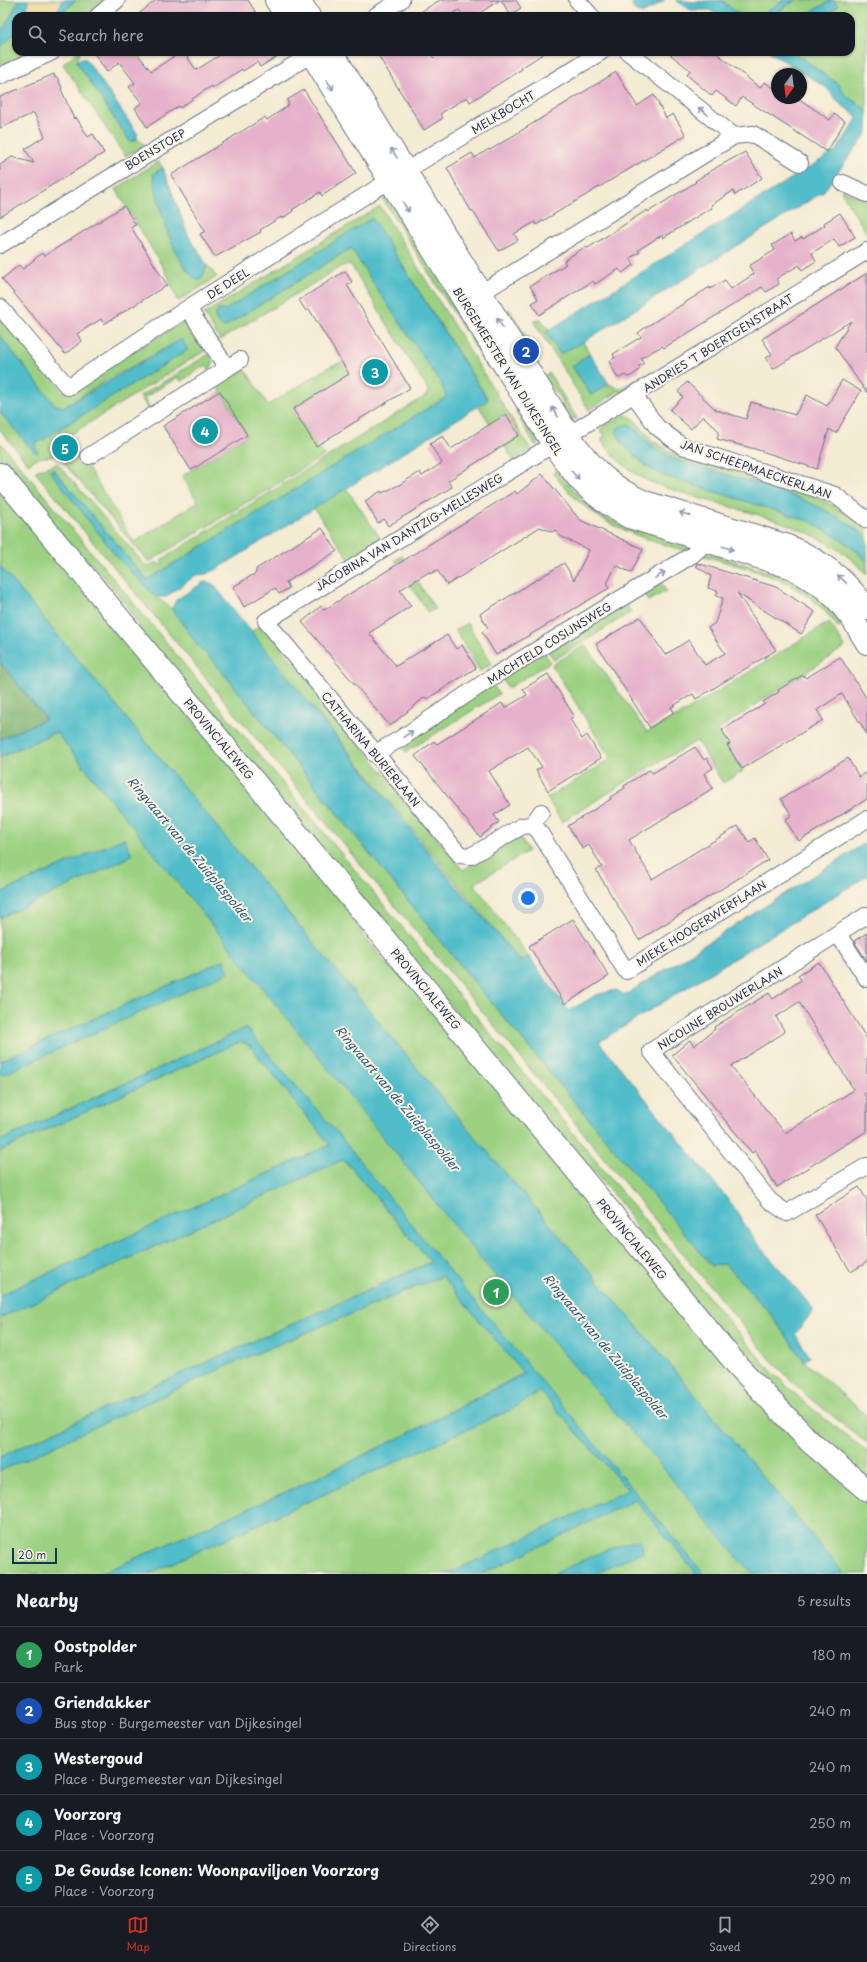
<!DOCTYPE html>
<meta charset="utf-8">
<style>
:root{--surface:#171b24;--page:#242831;--text:#f1f3f6;--muted:#9ea1a6;--line:#363941;--accent:#d93025}
body{margin:0;font-family:"Playpen Sans",sans-serif;background:var(--page);color:var(--text)}
.compass{position:absolute;left:771px;top:68px;width:36px;height:36px;border-radius:50%;background:var(--surface);box-shadow:0 1px 3px #0004;rotate:194deg}
.scale{position:absolute;left:12px;bottom:10px;width:45px;box-sizing:border-box;padding-left:4px;border:2px solid #1b2f5e;border-top:0;font-size:11px;line-height:14px;white-space:nowrap;color:#1b2f5e;-webkit-text-stroke:3px #fcf5e5;paint-order:stroke}
.you{position:absolute;left:528px;top:898px;width:14px;height:14px;margin:-10px;border:3px solid #fff;border-radius:50%;background:#1a73e8;box-shadow:0 0 0 6px #1a73e833}
.badge{display:grid;place-items:center;width:26px;height:26px;border-radius:50%;background:var(--accent);color:#fff;font-size:13px;font-weight:700}
.pin{position:absolute;translate:-50% -50%;border:2px solid #fff;box-shadow:0 1px 4px #0006}
.list{margin:0;padding:0;list-style:none}
h2{display:flex;justify-content:space-between;align-items:center;height:52px;margin:0;padding:0 16px;font-size:17px}
h2 small{font-size:13px;font-weight:400;color:var(--muted)}
.list li{display:grid;grid-template-columns:26px 1fr auto;gap:12px;align-items:center;box-sizing:border-box;height:56px;padding:0 16px;border-top:1px solid var(--line)}
.list b{display:block;font-size:15px;white-space:nowrap}
.list p{margin:0;font-size:13px;white-space:nowrap;color:var(--muted)}
.list em{font-size:13px;font-style:normal;color:var(--muted)}
.icon{flex:none;width:22px;height:22px;fill:none;stroke:currentColor;stroke-width:2;stroke-linecap:round;stroke-linejoin:round}
.map{position:relative;flex:none;width:867px;height:1574px;overflow:hidden}
.search{position:absolute;background:var(--surface);box-shadow:0 1px 3px #0004;left:12px;right:12px;top:12px;height:44px;display:flex;align-items:center;gap:10px;box-sizing:border-box;padding:0 14px;border-radius:12px;color:var(--muted);font-size:15px}
.sheet{height:332px;background:var(--surface)}
nav{display:flex;justify-content:space-around;align-items:center;box-sizing:border-box;height:56px;border-top:1px solid var(--line);background:var(--surface);font-size:11px;color:var(--muted)}
nav a{display:grid;justify-items:center;gap:2px}
nav .on{color:var(--accent)}
.map>svg:first-child{display:block}
.green{fill:#9cd182;stroke:#5c8070}
.forest{fill:#7db370;stroke:#4c7167}
.sand{fill:#eeda9e;stroke:#84847e}
.water{fill:#51bdcb;stroke:#367694}
.building{fill:#e6b2cb;fill-rule:evenodd}
.lines{fill:none;stroke-linecap:round;stroke-linejoin:round}
.street-casing{stroke:#677187;stroke-width:18}
.secondary-casing{stroke:#677187;stroke-width:24}
.primary-casing{stroke:#677187;stroke-width:24}
.street{stroke:#fff;stroke-width:16}
.secondary{stroke:#fff;stroke-width:22}
.primary{stroke:#fff;stroke-width:22}
.oneway{stroke:#8d97ae}
.labels{text-anchor:middle;dominant-baseline:central;stroke-width:4;stroke-linejoin:round;paint-order:stroke}
.street-label{font-size:11px;fill:#1b2f5e;stroke:#fcf5e5}
.water-label{font-size:12px;font-style:italic;fill:#2b5a7f;stroke:#fcf5e5}
</style>
<div class="map">
<svg width="867" height="1574" viewBox="0 0 867 1574">
<rect width="100%" height="100%" fill="#fcf5e5"/>
<filter id="ink" filterUnits="userSpaceOnUse"><feTurbulence type="fractalNoise" baseFrequency=".025" numOctaves="2"/><feDisplacementMap in="SourceGraphic" scale="8" xChannelSelector="R" yChannelSelector="G"/><feConvolveMatrix kernelMatrix="1 2 1 2 8 2 1 2 1" color-interpolation-filters="sRGB"/></filter>
<filter id="wash" filterUnits="userSpaceOnUse"><feTurbulence type="fractalNoise" baseFrequency=".012" numOctaves="4" result="noise"/><feDisplacementMap in="SourceGraphic" scale="16" xChannelSelector="R" yChannelSelector="G"/><feGaussianBlur stdDeviation="0.9" result="paint"/><feColorMatrix in="noise" values="0 0 0 0 0 0 0 0 0 0 0 0 0 0 0 0 0 1.4 0 .05"/><feComposite in="paint" operator="in"/></filter>
<g filter="url(#wash)">
<rect width="100%" height="100%" fill="#f4ebd3"/>
<path class="green" d="M0,0H19L4,29L0,31Z
M76,0H111L91,16H59Z
M721,0H784L760,16H741Z
M796,0H832L804,16H771Z
M834,0H867V110L845,95L839,85L793,52H851V16H824L838,6Z
M16,32V52H43L0,71V48Z
M77,52H80L77,62L130,142L137,139L145,145L125,156L63,64Z
M158,161L163,168L153,174C160,209 170,256 197,281L203,276L207,265L217,277L178,301L168,276L116,189Z
M842,190L867,201V234L842,193Z
M388,198L394,201L474,326L465,331L383,199Z
M380,206L531,450L514,461L478,405L488,399L372,218L225,310H217L215,317L224,327L351,248L442,385L447,397L147,580L53,469L51,471L117,557L156,597L172,609L199,647L215,663L479,988L712,1265L725,1264L769,1312L804,1361L867,1416V1443L806,1395L772,1361L35,472C43,466 50,468 57,463L145,565L149,566L156,562L160,565L163,563L161,560L427,395L428,390L351,265L348,264L340,267L220,340L204,314Z
M509,309L529,341L520,347L522,338L506,313L500,314Z
M0,316L65,393L183,322L190,325L206,350L49,448L53,456L37,458L28,464L0,430V412L35,453L38,451L33,445L188,350L181,340L107,380L64,407L55,405L0,336Z
M540,318L549,330L546,332L560,354L583,342L590,354L572,366L591,395L609,384L619,389L639,379L641,383L622,394L619,391L589,410L534,322Z
M477,329L497,361L487,367L468,335Z
M209,354L213,362L210,371L206,365L181,381L178,377L144,398L151,409H148L140,396Z
M342,362L349,374L293,409L316,446L325,455L150,561H148L63,462L82,458L134,542L198,502L182,476L247,435L216,384L245,369L268,405L331,366Z
M549,373L577,419H569C564,403 555,387 540,379Z
M519,409L539,441L536,446L515,411Z
M621,416L626,415L633,418L653,441L671,452L696,461L813,495L836,507L867,527V537C816,495 739,480 677,460C659,452 648,443 635,428L621,442L646,466L809,521C831,532 849,544 867,561V575C825,526 751,514 692,496C671,489 648,484 630,470C619,462 609,451 601,439L605,436L600,429Z
M0,442L761,1360C793,1395 829,1423 867,1451V1479L840,1457L733,1347L642,1237L623,1206L592,1169L573,1154L144,635L125,603L95,567L71,547L0,461Z
M557,470C574,491 596,516 623,525C645,532 669,536 692,541L689,552C632,535 591,524 553,473Z
M346,488L383,542L351,562L314,508Z
M0,490L345,903L360,930L385,963L410,983L834,1476L867,1501V1574H844L658,1351L456,1115L0,566Z
M706,552L791,579L809,590L848,621L838,627C804,579 754,571 701,555Z
M402,556L435,609L428,613L395,560Z
M660,581L666,591L648,601L642,592Z
M625,602L631,612L554,660L548,650Z
M829,622L845,647L717,730L743,771L723,783L697,741L643,771L562,822L547,798L611,759L552,665L585,645L647,732L685,712Z
M467,623L492,664L480,671L455,630Z
M262,624L463,870L519,836L528,851L474,884L529,957L520,961L251,632Z
M544,652L550,662L508,688L502,678Z
M492,684L499,694L406,752L398,743Z
M56,732L238,956L768,1574H459L483,1558L447,1574H148L510,1410L540,1391L620,1481L246,1028L0,1141V1065L224,960L0,1061V918L111,866L124,838L0,893V757Z
M241,1041L250,1046L330,1145L0,1295V1151Z
M342,1160L348,1164L431,1262L129,1397L0,1457V1318Z
M442,1276L524,1373L419,1428L317,1478L100,1574H0V1471L231,1364Z"/>
<path class="forest" d="M0,662L46,719L0,739Z"/>
<path class="sand" d="M28,0H63C58,18 38,22 27,8Z"/>
<path class="water" d="M19,0H28L27,8L32,14L36,16H16V32L0,48V31L4,28Z
M63,0H76L59,16H48L56,13Z
M635,0H665L642,14L633,9L632,3Z
M675,0L695,2L721,0L741,16H718L710,10H691Z
M784,0H796L771,16H760Z
M832,0H834L838,6L824,16H804Z
M770,52H793L839,85L845,95L867,110V133L823,192L583,342L560,354L546,332L837,150L858,117L838,102L827,88Z
M81,58L86,59L137,133V139L130,142L77,62Z
M163,168L188,235L207,265L203,276L197,281C170,256 160,209 153,174Z
M372,218L488,400L217,569L206,574L196,575L166,597H156L117,557L50,471L53,469L147,580L446,397L442,385L375,286L351,248L224,327L219,325L215,317L217,311L225,310Z
M0,336L55,405L64,407L182,339L188,350L34,445L38,452L35,453L0,412Z
M590,354L609,384L591,395L572,366Z
M628,424C637,428 640,435 647,442C656,450 666,455 677,460C740,480 815,494 867,537V561L850,545L809,521L661,475C642,464 626,451 616,432L619,427Z
M0,566L456,1115L658,1351L844,1574H754L740,1561L651,1454L486,1265L56,732L0,757V739L46,719L0,662Z
M204,582L213,584L452,881L520,961L529,957L569,1011L596,995L616,990L625,995L867,842V876L599,1042L734,1207L751,1235L814,1310L795,1334L810,1357L804,1361L769,1312L725,1264L712,1266L479,988L215,663L199,647L172,609L176,600Z
M124,838L132,855L111,866L0,918V893Z
M224,960L229,972L0,1076V1061Z
M246,1028L338,1134L450,1272L704,1574H697L635,1500L482,1574H447L628,1490L540,1391L510,1410L148,1574H100L317,1478L419,1428L524,1374L442,1276L231,1364L0,1471V1457L129,1397L431,1262L348,1164L342,1160L0,1318V1295L330,1145L250,1046L241,1041L0,1151V1141Z
M633,1541H640L642,1544L643,1552L595,1574H553L603,1551Z"/>
<g id="blocks">
<path class="building" d="M156,0H248L258,16H136Z
M440,0H500L475,16H463L459,10L449,16H414Z
M501,0H516L521,8L510,15Z
M93,52H136L151,71L181,52H184L196,70L225,52H285L260,67L257,62L243,71L242,69L213,88L212,86L202,92L180,108L179,106L147,127L135,108L142,103L129,87L135,83L119,62L107,72Z
M376,52H429L433,58L442,52H546L521,68L522,69L470,102L467,97L440,114L443,118L424,130Z
M667,52H715L760,88L764,82L777,90V98H798L830,120L834,114L845,121L827,152L742,97L736,106L716,91L712,96L687,75L690,70Z
M616,72L637,106L654,95L666,118L673,114L686,135L536,225L535,222L514,234L518,240L499,251L472,210L471,211L447,168L472,153L475,158L489,149L490,150Z
M54,74L55,78L57,77L62,88L61,89L74,119L76,117L88,137L93,134L104,153L0,217V165L12,157L34,163L25,149L45,136L34,113L0,128V97Z
M304,90L356,173L322,196L320,192L292,210L293,211L282,219L281,217L260,230L261,232L215,257L200,234L205,231L171,175L265,117L267,120L289,105L287,100Z
M745,152L762,178L735,195L733,191L711,205L712,208L706,211L663,238L662,235L638,250L640,252L630,258L634,265L622,273L619,269L595,284L593,281L539,315L532,303L538,299L530,286L566,264L564,262L566,259L585,247L588,248L647,210L648,212L696,182L695,181L719,166Z
M124,206L136,225L131,227L167,285L104,324L101,319L77,334L82,341L65,354L2,279L19,265L23,269L42,253L44,256Z
M840,213L855,237L839,247L834,239L812,253L816,261L802,270L799,265L776,279L779,284L766,292L762,287L664,348L662,346L641,358L644,363L638,367L640,369L638,371L631,376L627,377L625,375L619,378L617,377L609,361L615,358L613,354L641,337L638,333L646,327L710,287V289L725,280L731,289L754,274L749,266L775,250L772,245L791,234L795,241L802,237L803,239L825,225L824,223Z
M345,271L352,282L347,285L410,388L316,446L293,409L349,374L309,309L306,311L299,300Z
M867,273V393L835,347L851,321L773,369L766,358L772,354L762,339Z
M842,380L861,391L836,433L829,429L817,469L755,449L717,439L719,431L703,416L691,429L670,410L683,397L678,392L687,382L716,410L746,419L751,402L795,415L807,395L827,406Z
M220,391L247,435L191,470L163,426Z
M506,414L519,435L448,481L452,487L421,506L388,526L384,519L378,523L365,501L381,491L382,493L399,485L420,472L422,476L442,463L430,444L443,436L451,449Z
M542,474L580,520L643,549L631,573L616,565L607,584L609,588L496,655L482,632L488,628L480,614L564,563L574,580L589,550L560,536L555,530L552,532L540,527L447,585L437,570L430,574L429,572L400,590L411,606L369,633L396,666L447,635L456,649L462,645L476,668L427,699L425,697L390,726L302,622L321,606L324,610L515,491L517,494Z
M322,528L337,551L286,582L289,588L279,594L275,588L244,607L233,587L256,573V569Z
M697,563L776,587L815,612L801,634L737,593L776,650L696,699L693,694L671,707L674,712L650,728L596,644L640,617L665,655L689,640L705,665L725,653L708,628L715,623L723,598L716,596L718,591L708,588L711,576L696,566Z
M840,657L867,699V734L842,694L817,710L823,720L742,769L727,745L730,744L722,730L765,704L763,702L779,692L778,690L803,675L806,678Z
M548,674L574,716L570,719L582,739L587,735L601,758L548,791L536,770L542,767L528,747L489,771L510,805L494,815L499,822L480,837L415,756L434,741L437,744L502,703L505,708L527,695L523,689Z
M695,747L704,760L707,758L713,768L704,774L713,788L629,840L652,879L738,826L749,842L755,838L768,860L639,940L596,870L602,867L589,845L583,849L568,826L611,799L610,797L625,788L624,786L649,770L653,773Z
M848,758L859,777L867,772V799L799,841L785,820L792,815L781,799Z
M573,919L609,976L565,1004L529,946Z
M867,933V961L854,941Z
M819,962L867,1039V1092L864,1094L867,1099V1131L777,1187L755,1151L752,1153L672,1055L690,1040L694,1046L715,1029L714,1027L769,993L773,999L801,980L798,975ZM799,1002L854,1090L785,1133L731,1066L785,1032L776,1017Z
M859,1187L867,1200V1262L851,1272L815,1215Z"/>
</g>
</g>
<g filter="url(#ink)">
<use href="#blocks" fill-opacity="0" stroke="#677187" stroke-width="1"/>
<g class="lines">
<g class="street-casing">
<path id="street" d="M577,0L591,16
M98,16L117,0
M375,16L401,0
M628,52L734,136
M0,76L52,52
M843,183L867,194
M0,245L315,52
M867,251L266,621L460,855L471,856L522,826L532,825L538,830L626,971L867,819
M471,299L734,136L753,134L800,163
M0,307L68,387L188,308L374,190L601,52
M188,308L227,368
M634,395L657,427L682,446L835,495L867,520
M89,456L240,360
M374,754L400,739L491,678L692,555L707,542L710,532
M532,825L541,812
M867,915L651,1051L770,1201L787,1213L867,1166
M838,934L867,979"/>
</g>
<g class="secondary-casing">
<path id="secondary" d="M276,0L286,16
M299,0L309,16
M310,52L553,444C576,479 591,496 629,517L793,568L824,588L837,600L853,620L867,643
M332,52L568,434C590,466 609,487 645,502L785,545C820,559 845,579 867,609"/>
</g>
<g class="primary-casing">
<path id="primary" d="M0,474L738,1366L810,1442L867,1490"/>
</g>
<use href="#street" class="street"/>
<use href="#secondary" class="secondary"/>
<use href="#primary" class="primary"/>
</g>
<defs><path id="oneway-shaft" d="M-6 0H5M1.5-3L5.5 0L1.5 3" fill="none" stroke-width="1.6" stroke-linecap="round" stroke-linejoin="round"/></defs>
<g class="oneway">
<use href="#oneway-shaft" transform="translate(330 85) rotate(58)"/>
<use href="#oneway-shaft" transform="translate(703 111) rotate(-142)"/>
<use href="#oneway-shaft" transform="translate(394 153) rotate(-122)"/>
<use href="#oneway-shaft" transform="translate(406 207) rotate(59)"/>
<use href="#oneway-shaft" transform="translate(500 323) rotate(-122)"/>
<use href="#oneway-shaft" transform="translate(555 412) rotate(-122)"/>
<use href="#oneway-shaft" transform="translate(575 475) rotate(48)"/>
<use href="#oneway-shaft" transform="translate(685 514) rotate(-163)"/>
<use href="#oneway-shaft" transform="translate(728 548) rotate(17)"/>
<use href="#oneway-shaft" transform="translate(660 575) rotate(-31)"/>
<use href="#oneway-shaft" transform="translate(842 579) rotate(-137)"/>
<use href="#oneway-shaft" transform="translate(408 734) rotate(-34)"/>
</g>
</g>
<g class="labels">
<g class="street-label">
<text transform="translate(503 112) rotate(-31)">MELKBOCHT</text>
<text transform="translate(155 149) rotate(-31)">BOENSTOEP</text>
<text transform="translate(228 283) rotate(-32)">DE DEEL</text>
<text transform="translate(718 343) rotate(-32)">ANDRIES 'T BOERTGENSTRAAT</text>
<text transform="translate(508 371) rotate(58)">BURGEMEESTER VAN DIJKESINGEL</text>
<text transform="translate(756 469) rotate(19)">JAN SCHEEPMAECKERLAAN</text>
<text transform="translate(409 532) rotate(-31)">JACOBINA VAN DANTZIG-MELLESWEG</text>
<text transform="translate(549 643) rotate(-32)">MACHTELD COSIJNSWEG</text>
<text transform="translate(219 739) rotate(50)">PROVINCIALEWEG</text>
<text transform="translate(371 749) rotate(50)">CATHARINA BURIERLAAN</text>
<text transform="translate(701 923) rotate(-32)">MIEKE HOOGERWERFLAAN</text>
<text transform="translate(426 989) rotate(50)">PROVINCIALEWEG</text>
<text transform="translate(720 1008) rotate(-32)">NICOLINE BROUWERLAAN</text>
<text transform="translate(632 1239) rotate(50)">PROVINCIALEWEG</text>
</g>
<g class="water-label">
<text transform="translate(190 849) rotate(50)">Ringvaart van de Zuidplaspolder</text>
<text transform="translate(398 1098) rotate(50)">Ringvaart van de Zuidplaspolder</text>
<text transform="translate(606 1346) rotate(50)">Ringvaart van de Zuidplaspolder</text>
</g>
</g>
</svg>
<svg class="compass" viewBox="-18 -18 36 36"><path d="M0-13l5 13h-10z" fill="#e53935"/><path d="M0 13l5-13h-10z" fill="#9ea1a6"/></svg>
<div class="scale">20 m</div>
<div class="you"></div>
<div class="pin badge" style="left:496px;top:1292px;background:#2e9e5b">1</div>
<div class="pin badge" style="left:526px;top:351px;background:#1a4fb4">2</div>
<div class="pin badge" style="left:375px;top:372px;background:#0f9aa8">3</div>
<div class="pin badge" style="left:205px;top:431px;background:#0f9aa8">4</div>
<div class="pin badge" style="left:65px;top:448px;background:#0f9aa8">5</div>
<div class="search"><svg class="icon" aria-label="search" viewBox="0 0 24 24"><circle cx="10" cy="10" r="6"/><path d="M15 15l6 6"/></svg>Search here</div>
</div>
<section class="sheet">
<h2>Nearby<small>5 results</small></h2>
<ul class="list">
<li><span class="badge" style="background:#2e9e5b">1</span><div><b>Oostpolder</b><p>Park</p></div><em>180 m</em></li>
<li><span class="badge" style="background:#1a4fb4">2</span><div><b>Griendakker</b><p>Bus stop · Burgemeester van Dijkesingel</p></div><em>240 m</em></li>
<li><span class="badge" style="background:#0f9aa8">3</span><div><b>Westergoud</b><p>Place · Burgemeester van Dijkesingel</p></div><em>240 m</em></li>
<li><span class="badge" style="background:#0f9aa8">4</span><div><b>Voorzorg</b><p>Place · Voorzorg</p></div><em>250 m</em></li>
<li><span class="badge" style="background:#0f9aa8">5</span><div><b>De Goudse Iconen: Woonpaviljoen Voorzorg</b><p>Place · Voorzorg</p></div><em>290 m</em></li>
</ul>
</section>
<nav>
<a class="on"><svg class="icon" aria-label="map" viewBox="0 0 24 24"><path d="M3 6l6-2 6 2 6-2v14l-6 2-6-2-6 2zM9 4v14M15 6v14"/></svg>Map</a>
<a><svg class="icon" aria-label="directions" viewBox="0 0 24 24"><path d="M12 3l9 9-9 9-9-9zM9 14v-3h6M13 9l2 2-2 2"/></svg>Directions</a>
<a><svg class="icon" aria-label="saved" viewBox="0 0 24 24"><path d="M7 4h10v16l-5-4-5 4z"/></svg>Saved</a>
</nav>
